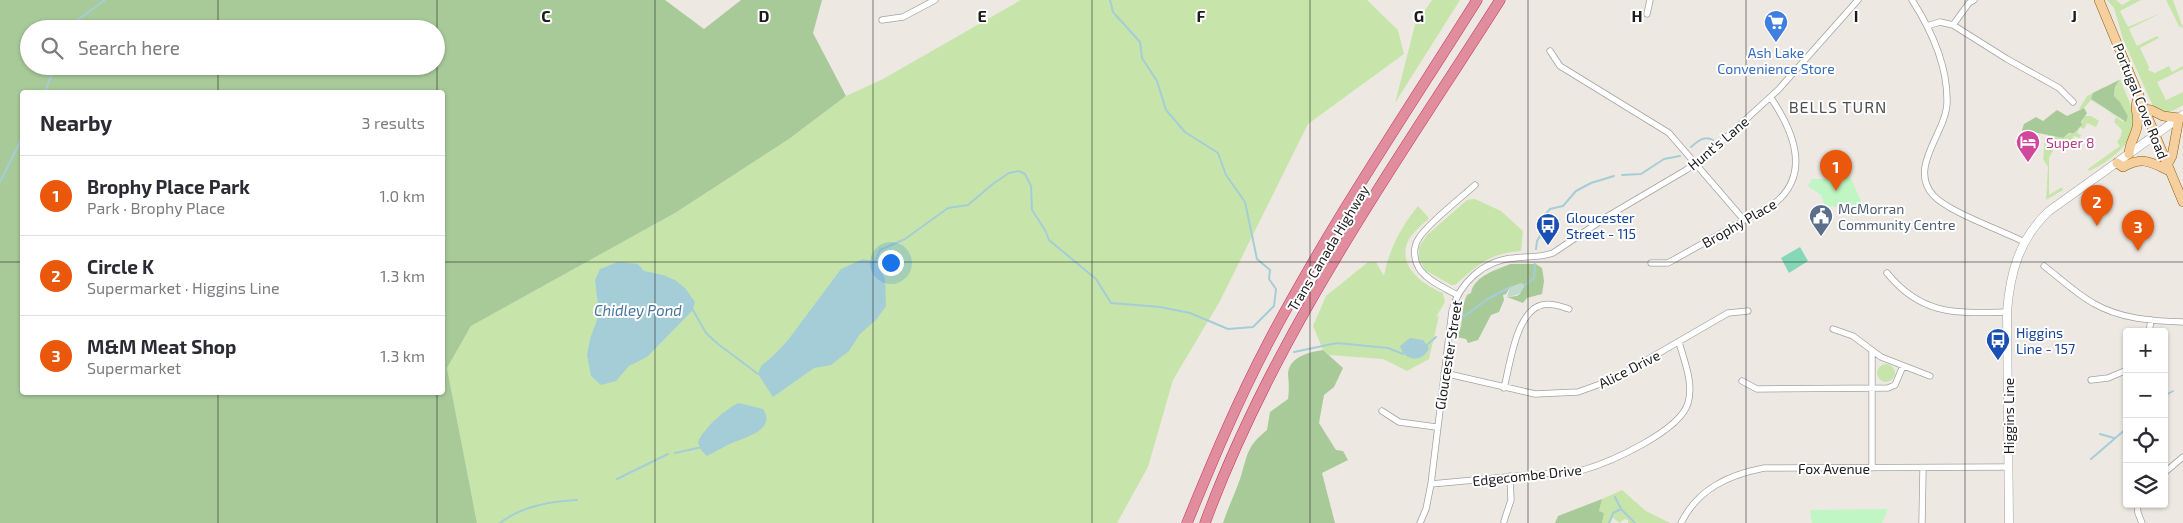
<!DOCTYPE html>
<meta charset="utf-8">
<style>
:root{--surface:#fff;--page:#f2f2f3;--text:#2b2b33;--muted:#7c7c81;--line:#e1e1e2;--accent:#ea580c}
body{margin:0;font-family:"Exo 2",sans-serif;background:var(--page);color:var(--text)}
.controls{position:absolute;right:15px;bottom:15px;display:grid;overflow:hidden;border-radius:5px;box-shadow:0 1px 4px #0004}
.controls button{width:45px;height:45px;display:grid;place-items:center;padding:0;border:0;border-bottom:1px solid var(--line);background:var(--surface);color:var(--text);font:25px sans-serif}
.you{position:absolute;left:890px;top:262px;width:18px;height:18px;margin:-12px;border:4px solid #fff;border-radius:50%;background:#1a73e8;box-shadow:0 0 0 8px #1a73e833}
.badge{display:grid;place-items:center;width:32px;height:32px;border-radius:50%;background:var(--accent);color:#fff;font-size:16px;font-weight:700}
.pin{position:absolute;translate:-50% -41px;filter:drop-shadow(0 1px 2px #0008)}
.pin::after{content:'';position:absolute;top:26px;width:18px;height:15px;background:inherit;clip-path:polygon(0 0,100% 0,50% 100%)}
.list{margin:0;padding:0;list-style:none}
h2{display:flex;justify-content:space-between;align-items:center;height:65px;margin:0;padding:0 20px;font-size:21px}
h2 small{font-size:16px;font-weight:400;color:var(--muted)}
.list li{display:grid;grid-template-columns:32px 1fr auto;gap:15px;align-items:center;box-sizing:border-box;height:80px;padding:0 20px;border-top:1px solid var(--line)}
.list b{display:block;font-size:19px;white-space:nowrap}
.list p{margin:0;font-size:16px;white-space:nowrap;color:var(--muted)}
.list em{font-size:16px;font-style:normal;color:var(--muted)}
.icon{flex:none;width:28px;height:28px;fill:none;stroke:currentColor;stroke-width:2;stroke-linecap:round;stroke-linejoin:round}
.map{position:relative;flex:none;width:2183px;height:523px;overflow:hidden}
.search{position:absolute;background:var(--surface);box-shadow:0 1px 4px #0004;left:20px;top:20px;width:425px;height:55px;display:flex;align-items:center;gap:12px;box-sizing:border-box;padding:0 18px;border-radius:28px;color:var(--muted);font-size:19px}
.panel{position:absolute;background:var(--surface);box-shadow:0 1px 4px #0004;left:20px;top:90px;width:425px;height:305px;border-radius:5px}
.map>svg:first-child{display:block}
.grass{fill:#c7e5aa}
.forest{fill:#a8ca99;fill-rule:evenodd}
.wetland{fill:#c0dace}
.park{fill:#c0f5c4}
.pitch{fill:#84d8b7}
.water{fill:#a5cdd8}
.lines{fill:none;stroke-linecap:round;stroke-linejoin:round}
.stream{stroke:#a5cdd8;stroke-width:2}
.minor-casing{stroke:#a3a3a3;stroke-width:7}
.tertiary-casing{stroke:#a3a3a3;stroke-width:9}
.primary-casing{stroke:#8b5f09;stroke-width:10}
.motorway-casing{stroke:#cc2e66;stroke-width:11}
.minor{stroke:#fff;stroke-width:5.5}
.tertiary{stroke:#fff;stroke-width:8}
.primary{stroke:#f6cf9e;stroke-width:9}
.motorway{stroke:#e08e9e;stroke-width:10}
.grid{fill:none;stroke:#1c1c1c;stroke-width:1;stroke-opacity:0.55}
.labels{text-anchor:middle;dominant-baseline:central;stroke-width:4;stroke-linejoin:round;paint-order:stroke}
.shop-label{font-size:14px;fill:#366cbe;stroke:#fff}
.street-label{font-size:14px;fill:#1c1c1c;stroke:#fff}
.hotel-label{font-size:14px;fill:#b23c85;stroke:#fff;text-anchor:start}
.service-label{font-size:14px;fill:#4e5e75;stroke:#fff;text-anchor:start}
.transit-label{font-size:14px;fill:#164399;stroke:#fff;text-anchor:start}
.water-label{font-size:15px;font-style:italic;fill:#4c769e;stroke:#fff}
.quarter-label{font-size:16px;letter-spacing:1px;fill:#4f4f4f;stroke:#fff}
.grid-label{font-size:16px;text-anchor:middle;font-weight:bold;fill:#1c1c1c;stroke:#fff;stroke-width:4;stroke-linejoin:round;paint-order:stroke}
</style>
<div class="map">
<svg width="2183" height="523" viewBox="0 0 2183 523">
<rect width="100%" height="100%" fill="#ede9e2"/>
<path class="grass" d="M1021,0H1367L1398,30L1404,54L1308,124L1220,301L1173,380L1148,467L1117,523H477L447,368L471,326L675,213L789,139L846,96L883,79Z
M1432,0H1460L1395,103L1415,25Z
M2107,0H2116L2122,5L2131,0H2141L2120,11L2128,27L2163,12L2129,29L2137,46L2157,36L2159,38L2140,48L2149,67L2148,70L2155,73L2169,66L2172,72L2183,66V69L2157,82L2166,100L2183,92V105C2171,113 2162,116 2152,104L2123,39L2114,8Z
M2166,0H2173L2183,28L2179,26Z
M2120,79C2124,90 2130,101 2133,113C2139,140 2111,161 2089,171L2088,169L2120,146L2117,142L2121,136L2122,130L2114,122L2116,118L2114,115L2091,100L2083,109H2079L2087,96L2104,87L2091,99L2123,122L2128,116L2120,102L2114,96L2116,83Z
M2085,116H2091L2099,121L2096,127L2087,123L2084,129L2080,127L2077,133L2081,135L2080,138L2074,136L2064,153L2054,141L2050,143L2053,151L2049,158V195L2062,187L2063,190L2046,200L2048,167L2043,159L2045,141L2048,142V135L2063,138L2080,127Z
M1475,199L1501,211L1523,231L1521,251C1489,253 1478,265 1455,285H1451L1425,270L1419,258V247L1427,235L1467,200Z
M1418,206L1429,218C1423,224 1412,233 1408,241C1397,266 1423,285 1443,293L1445,302L1436,317L1439,316L1429,359L1407,371L1383,359L1329,355L1323,350L1313,326L1326,296L1368,262H1376L1384,276C1389,249 1401,227 1418,206Z
M1877 373a9 9 0 1 1 18 0a9 9 0 1 1-18 0Z
M1622,490L1646,511L1670,523H1628V520L1624,519L1620,523L1613,518L1610,523H1602L1604,513L1599,511L1602,499Z"/>
<path class="forest" d="M0,0H665L704,29L741,0H822L813,33L846,96L789,139L675,213L471,326L447,368L477,523H0ZM29,29H436V66H29ZM22,92H442V392H22Z
M2119,80L2115,87L2114,96L2120,102L2128,116L2126,122L2091,99L2093,93Z
M2084,108L2087,113L2081,122L2082,125L2074,133H2069L2063,138L2033,132L2024,134L2022,130L2024,124L2036,117L2043,121L2057,110L2067,116Z
M1510,264H1536L1542,268L1544,281L1542,294L1527,298L1523,303L1507,297L1517,296L1521,293L1510,287L1506,294L1503,295L1504,300L1499,312L1491,315L1478,340L1468,343L1466,339L1456,337C1465,327 1460,308 1467,295L1471,293C1474,276 1496,270 1510,264Z
M1323,350L1343,368L1334,387L1324,395L1319,423L1336,450L1343,451L1348,460L1322,473L1335,523H1223C1228,507 1236,492 1241,476C1248,453 1247,446 1267,430L1270,412L1288,399C1289,390 1289,384 1288,375C1288,357 1309,352 1323,350Z
M1602,499L1599,511L1604,513L1602,523H1555L1558,516Z"/>
<path class="wetland" d="M1521,283L1525,285C1521,295 1517,295 1507,297L1510,287Z"/>
<path class="park" d="M1834,163L1846,168L1862,203V207L1852,211L1832,206L1826,208L1821,195L1808,186L1812,179H1829V169Z
M1888,509L1882,523H1812L1810,510Z"/>
<path class="pitch" d="M1800,247L1808,261L1789,273L1781,258Z"/>
<path class="water" d="M863,259L877,262L885,279L886,306L876,320L860,334L849,351L831,365L814,368L773,397L758,374L761,366L775,354L788,340L841,269Z
M618,262L638,264L644,271L663,275L675,280L685,288L695,302L693,310L647,357L629,366L616,381L601,385L591,376L587,355L590,339L599,314L595,280L600,269Z
M1410,338L1423,340L1429,348C1423,363 1404,362 1400,346Z
M739,403L763,409C777,430 745,437 732,443C723,447 715,452 707,456L701,450L698,442C703,429 726,408 739,403Z"/>
<g class="lines">
<path class="stream" d="M72,29L75,22L105,0
M45,92L55,66
M1691,147C1698,141 1704,135 1713,140
M1622,175L1641,174L1664,159L1680,156
M0,182L22,138
M1536,249L1537,241L1543,231V217L1550,209L1563,206L1576,191L1591,183L1614,176
M875,262L880,250L905,239L948,208L968,205L994,183L1009,173L1019,171L1025,174L1031,186L1032,210L1045,230L1049,240L1096,279L1111,303L1160,307L1190,313L1228,329L1253,327L1274,306L1276,289L1269,279L1270,270L1257,259L1245,202L1226,175L1218,153L1185,132L1166,110L1157,81L1142,58L1140,42L1113,12L1110,0
M1525,285L1534,278L1535,264
M693,310L706,333L718,344L758,374
M1460,317L1465,316L1486,300L1510,287
M1427,345L1436,337
M1294,352L1337,343L1388,348L1403,354
M2164,396L2173,391
M2100,434L2114,438
M675,453L702,447
M2091,459L2127,428
M617,479L668,454
M1615,497L1621,509L1635,523
M500,523C522,506 550,501 577,500
M1609,523L1613,513L1621,509"/>
<g class="minor-casing">
<path id="minor" d="M1912,0C1932,31 1948,66 1947,103C1946,133 1908,167 1933,195C1948,212 2001,230 2024,242
M1647,14L1650,0
M882,20L903,17L935,0
M1953,25L1969,3L1974,0
M1927,26L1940,22L1953,25L2007,59L2059,88L2073,102
M1550,51L1560,66L1669,133L1744,220
M1651,263H1668L1775,203C1812,173 1792,129 1771,98
M2044,266C2060,278 2075,293 2093,303C2120,319 2152,321 2183,322
M1887,273C1922,316 1956,313 2007,312
M1457,295C1445,288 1430,282 1421,271C1414,262 1412,248 1419,238C1427,224 1461,198 1475,185
M1833,329L1853,336L1881,357L1930,376
M2149,332L2151,320
M1872,351V468
M1444,373L1535,394L1578,392L1614,379L1728,313L1748,311
M2091,380L2108,378L2127,370
M1742,381L1757,389L1888,388L1895,385L1903,366
M1504,388C1510,365 1516,311 1542,305C1551,303 1560,306 1569,309
M1382,411L1399,422L1436,427
M2164,473L2183,457
M1431,484L1583,470C1611,462 1680,431 1688,403C1694,383 1684,361 1679,342
M2137,504L2138,513L2142,523
M1504,521L1511,500L1510,476
M1420,523L1426,509L1431,484L1452,311C1459,283 1484,260 1514,258C1527,256 1539,258 1553,253L1608,216L1686,170L1706,156L1779,89L1858,0
M1681,523C1698,489 1728,475 1764,468L2009,467
M1922,523L1923,469"/>
</g>
<g class="tertiary-casing">
<path id="tertiary" d="M2009,523L2007,312C2010,273 2019,239 2049,211L2183,115"/>
</g>
<g class="primary-casing">
<path id="primary" d="M2099,0L2183,202
M2144,109L2151,110L2163,116L2179,118L2172,156L2167,165
M2129,154C2129,144 2135,137 2137,127C2140,112 2132,112 2139,95
M2117,163L2123,167C2144,156 2150,162 2170,171"/>
</g>
<g class="motorway-casing">
<path id="motorway" d="M1187,523C1212,462 1237,402 1268,343C1330,225 1406,113 1477,0
M1205,523C1274,335 1393,168 1500,0"/>
</g>
<use href="#minor" class="minor"/>
<use href="#tertiary" class="tertiary"/>
<use href="#primary" class="primary"/>
<use href="#motorway" class="motorway"/>
</g>
<path class="grid" d="M218,0V29M437,0V92M655,0V523M873,0V523M1092,0V523M1310,0V523M1528,0V523M1746,0V523M1965,0V523M218,66V92M0,262H22M442,262H2183M218,392V523M437,392V523"/>
<defs>
<g id="supermarket-pin" transform="scale(1.25)"><path d="M0 17L-7.5 6A9.5 9.5 0 1 1 7.5 6Z" fill="#3f7fe0" stroke="#fff"/><path d="M-6-5.5h2.5l.6 2H6L4.5 2H-2.5L-4.4-4H-6ZM-1.5 3.2a1.3 1.3 0 1 0 .1 0ZM3 3.2a1.3 1.3 0 1 0 .1 0Z" fill="#fff"/></g>
<g id="hotel-pin" transform="scale(1.25)"><path d="M0 17L-7.5 6A9.5 9.5 0 1 1 7.5 6Z" fill="#d1479c" stroke="#fff"/><path d="M-6-4.5h1.5V1H6V5H4.5V3h-9V5H-6ZM-4 0a1.8 1.8 0 1 1 3.6 0ZM.5 0V-2.5h3Q6-2.5 6 0Z" fill="#fff"/></g>
<g id="civic-pin" transform="scale(1.25)"><path d="M0 17L-7.5 6A9.5 9.5 0 1 1 7.5 6Z" fill="#5c6f8a" stroke="#fff"/><path d="M-.6-6.5H3V-4.5H.6V-3L4-1V1h2V6H-6V1h2V-1L-.6-3ZM-1.2 2.5V6h2.4V2.5Z" fill="#fff"/></g>
<g id="bus-pin" transform="scale(1.25)"><path d="M0 17L-7.5 6A9.5 9.5 0 1 1 7.5 6Z" fill="#1a4fb4" stroke="#fff"/><path d="M-5-6H5V4H4V6H2V4H-2V6H-4V4H-5ZM-3.5-4V0h7V-4ZM-3.5 1.2v1.5H-2V1.2ZM2 1.2v1.5H3.5V1.2Z" fill="#fff"/></g>
</defs>
<g fill-rule="evenodd">
<use href="#supermarket-pin" x="1776" y="22"/>
<use href="#hotel-pin" x="2028" y="142"/>
<use href="#civic-pin" x="1821" y="216"/>
<use href="#bus-pin" x="1548" y="225"/>
<use href="#bus-pin" x="1998" y="340"/>
</g>
<g class="labels">
<g class="shop-label">
<text x="1776" y="52">Ash Lake<tspan x="1776" dy="16">Convenience Store</tspan></text>
</g>
<g class="street-label">
<text transform="translate(2141 101) rotate(68)">Portugal Cove Road</text>
<text transform="translate(1718 143) rotate(-40)">Hunt's Lane</text>
<text transform="translate(1739 223) rotate(-30)">Brophy Place</text>
<text transform="translate(1328 248) rotate(-59)">Trans Canada Highway</text>
<text transform="translate(1448 355) rotate(-81)">Gloucester Street</text>
<text transform="translate(1629 369) rotate(-27)">Alice Drive</text>
<text transform="translate(2008 416) rotate(-90)">Higgins Line</text>
<text x="1834" y="468">Fox Avenue</text>
<text transform="translate(1527 475) rotate(-6)">Edgecombe Drive</text>
</g>
<g class="hotel-label">
<text x="2046" y="142">Super 8</text>
</g>
<g class="service-label">
<text x="1838" y="208">McMorran<tspan x="1838" dy="16">Community Centre</tspan></text>
</g>
<g class="transit-label">
<text x="1566" y="217">Gloucester<tspan x="1566" dy="16">Street - 115</tspan></text>
<text x="2016" y="332">Higgins<tspan x="2016" dy="16">Line - 157</tspan></text>
</g>
<g class="water-label">
<text x="638" y="310">Chidley Pond</text>
</g>
<g class="quarter-label">
<text x="1838" y="106">BELLS TURN</text>
</g>
</g>
<g class="grid-label">
<text x="546" y="22">C</text>
<text x="764" y="22">D</text>
<text x="982" y="22">E</text>
<text x="1201" y="22">F</text>
<text x="1419" y="22">G</text>
<text x="1637" y="22">H</text>
<text x="1856" y="22">I</text>
<text x="2074" y="22">J</text>
</g>
</svg>
<div class="controls">
<button>+</button>
<button>−</button>
<button><svg class="icon" aria-label="locate" viewBox="0 0 24 24"><circle cx="12" cy="12" r="6"/><path d="M12 2v4M12 18v4M2 12h4M18 12h4"/></svg></button>
<button><svg class="icon" aria-label="layers" viewBox="0 0 24 24"><path d="M12 4l9 5-9 5-9-5zM3 14l9 5 9-5"/></svg></button>
</div>
<div class="you"></div>
<div class="pin badge" style="left:1836px;top:191px">1</div>
<div class="pin badge" style="left:2097px;top:226px">2</div>
<div class="pin badge" style="left:2138px;top:251px">3</div>
<div class="search"><svg class="icon" aria-label="search" viewBox="0 0 24 24"><circle cx="10" cy="10" r="6"/><path d="M15 15l6 6"/></svg>Search here</div>
<section class="panel">
<h2>Nearby<small>3 results</small></h2>
<ul class="list">
<li><span class="badge">1</span><div><b>Brophy Place Park</b><p>Park · Brophy Place</p></div><em>1.0 km</em></li>
<li><span class="badge">2</span><div><b>Circle K</b><p>Supermarket · Higgins Line</p></div><em>1.3 km</em></li>
<li><span class="badge">3</span><div><b>M&amp;M Meat Shop</b><p>Supermarket</p></div><em>1.3 km</em></li>
</ul>
</section>
</div>
